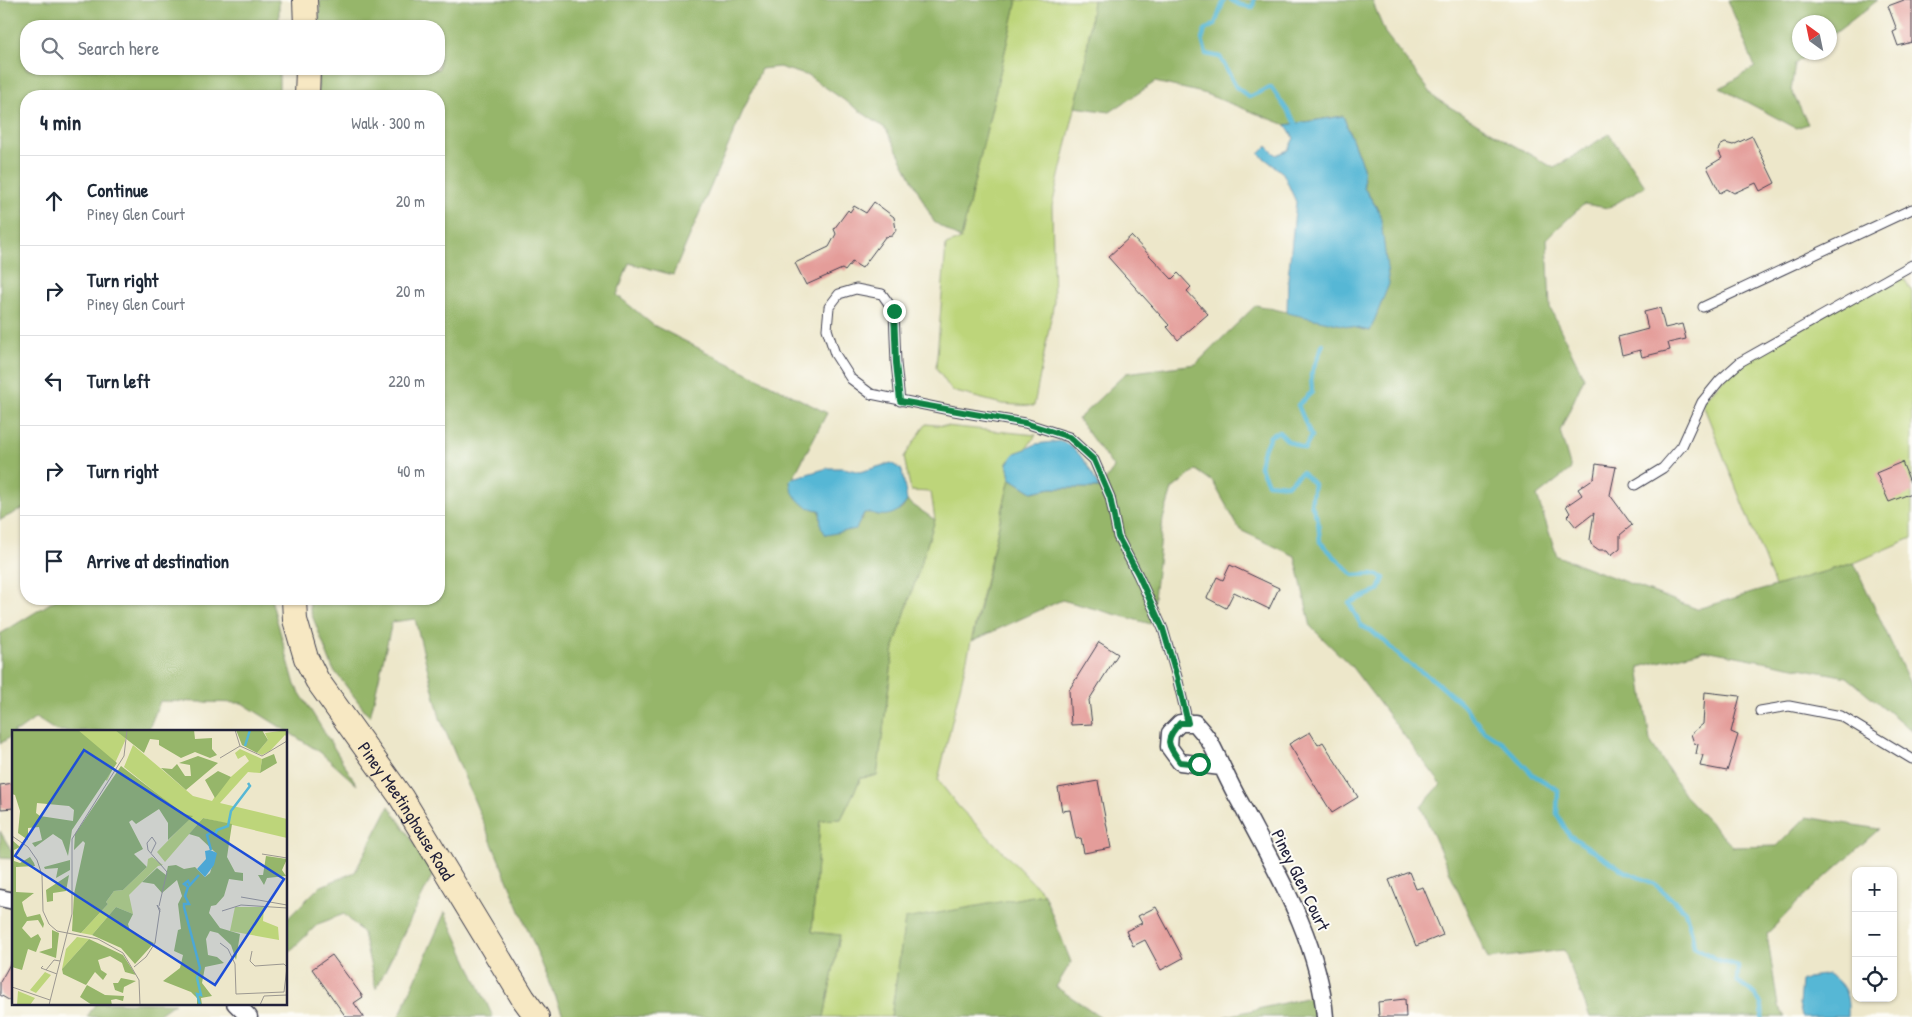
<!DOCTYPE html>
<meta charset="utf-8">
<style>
:root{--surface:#fff;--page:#f2f2f3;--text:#1f2937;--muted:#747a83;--line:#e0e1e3}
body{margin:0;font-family:"Patrick Hand",sans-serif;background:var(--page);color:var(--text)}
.controls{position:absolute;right:15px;bottom:15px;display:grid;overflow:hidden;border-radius:10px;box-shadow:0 1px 4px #0004}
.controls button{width:45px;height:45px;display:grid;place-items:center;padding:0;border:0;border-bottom:1px solid var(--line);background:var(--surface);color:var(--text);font:25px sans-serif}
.compass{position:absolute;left:1792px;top:15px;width:45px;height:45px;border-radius:50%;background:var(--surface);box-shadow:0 1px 4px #0004;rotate:327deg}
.stop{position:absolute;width:15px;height:15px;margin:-11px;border:4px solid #0b8043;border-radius:50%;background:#fff}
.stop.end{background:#0b8043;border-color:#fff;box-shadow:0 1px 5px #0008}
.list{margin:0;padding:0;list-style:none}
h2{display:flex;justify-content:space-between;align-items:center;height:65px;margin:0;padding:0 20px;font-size:21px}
h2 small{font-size:16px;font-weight:400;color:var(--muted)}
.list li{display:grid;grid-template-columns:32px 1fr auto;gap:15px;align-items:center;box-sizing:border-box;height:90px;padding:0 20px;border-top:1px solid var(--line)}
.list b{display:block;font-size:19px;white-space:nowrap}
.list p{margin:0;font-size:16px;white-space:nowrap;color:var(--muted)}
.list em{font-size:16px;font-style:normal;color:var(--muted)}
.icon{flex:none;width:28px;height:28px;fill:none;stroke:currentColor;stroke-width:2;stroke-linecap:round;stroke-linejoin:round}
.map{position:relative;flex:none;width:1912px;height:1017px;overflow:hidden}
.search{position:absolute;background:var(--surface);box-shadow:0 1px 4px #0004;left:20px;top:20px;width:425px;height:55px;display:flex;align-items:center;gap:12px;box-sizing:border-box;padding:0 18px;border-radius:20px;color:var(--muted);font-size:19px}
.panel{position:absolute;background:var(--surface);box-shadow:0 1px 4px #0004;left:20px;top:90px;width:425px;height:515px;border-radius:20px}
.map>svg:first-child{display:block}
.green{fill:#bdd57a;stroke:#707c5a}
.forest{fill:#96b66a;stroke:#5c6c52}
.water{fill:#56b7d5;stroke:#3c6c88}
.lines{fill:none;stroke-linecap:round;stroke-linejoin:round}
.stream{stroke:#56b7d5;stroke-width:4.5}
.building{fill:#e49d9a}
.lane-casing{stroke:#404050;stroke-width:11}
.street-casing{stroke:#404050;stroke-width:19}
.secondary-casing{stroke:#404050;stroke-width:26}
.lane{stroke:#fff;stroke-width:9}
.street{stroke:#fff;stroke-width:16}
.secondary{stroke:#f7e8c3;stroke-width:24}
.route{stroke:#0b8043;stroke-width:6}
.labels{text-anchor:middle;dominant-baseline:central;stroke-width:4;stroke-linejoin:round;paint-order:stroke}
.street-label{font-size:18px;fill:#22223b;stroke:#fdfcf7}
.inset-river{fill:none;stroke:#56b7d5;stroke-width:2.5}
.inset-road{fill:none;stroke:#9c9891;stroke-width:1}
.view{fill:#1d4ed8;fill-opacity:0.15;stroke:#1d4ed8;stroke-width:2.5}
.inset-edge{fill:none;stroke:#22223b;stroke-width:2.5}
</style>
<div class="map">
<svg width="1912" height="1017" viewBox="0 0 1912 1017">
<rect width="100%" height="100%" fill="#fdfcf7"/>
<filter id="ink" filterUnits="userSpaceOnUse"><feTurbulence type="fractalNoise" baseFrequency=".02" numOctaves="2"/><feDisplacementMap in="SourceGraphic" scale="10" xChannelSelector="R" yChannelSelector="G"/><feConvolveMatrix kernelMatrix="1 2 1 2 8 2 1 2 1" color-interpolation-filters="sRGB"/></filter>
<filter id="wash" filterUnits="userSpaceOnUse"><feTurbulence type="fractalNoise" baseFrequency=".0096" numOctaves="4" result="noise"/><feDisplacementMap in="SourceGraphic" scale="20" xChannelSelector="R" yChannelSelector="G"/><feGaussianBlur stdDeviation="1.12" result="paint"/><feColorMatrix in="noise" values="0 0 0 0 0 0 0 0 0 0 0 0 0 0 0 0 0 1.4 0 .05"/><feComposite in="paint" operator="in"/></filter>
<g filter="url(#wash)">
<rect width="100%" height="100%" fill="#ede7ca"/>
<path class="green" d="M1017,0H1093L1085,66L1052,206L1054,302L1034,406L1002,404L952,391L936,368L946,245L961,239Z
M1900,271L1912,292V538L1854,563L1775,586L1702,402L1740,362Z
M926,424L1036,435L1026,449L1015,453L1007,463L1010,478L938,780L958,806L1044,894L905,920L891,1017H824L840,935L812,932L820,820L841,819L861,778L877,776L894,647L935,520L931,492L911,491L904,457Z"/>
<path class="forest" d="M0,0H279V26H26V69H279V96H26V507L0,520Z
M320,0H936L954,2L959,0H1017L961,239L934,222L886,129L809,76L779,67L761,69L673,275L629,263L617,295L653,325L827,413L793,478L790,482C798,492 805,510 820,510V514L862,520L864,512H871L878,515L902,509L907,501L935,520L894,647L877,776L861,778L841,819L820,820L812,932L840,935L824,1017H564L440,718L415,619L392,622L370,717L333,669L310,610L309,599H439V96H318V69H439V26H319Z
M1093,0H1372L1385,33L1435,98L1508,142L1554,168L1609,134L1645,186L1608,208L1584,204L1547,238L1550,308L1584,378L1560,431L1571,469L1537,496L1557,556L1697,609L1854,563L1912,688V731L1847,677L1705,650L1639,667L1650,741L1686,797L1733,847L1777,846L1806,817L1879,829L1799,901L1767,934L1778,1006L1785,1017H1590L1564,950L1488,959L1421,807L1441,784L1351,666L1311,627L1295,556L1240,530L1213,482L1196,470L1172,489L1163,519L1151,624L1062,600L972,641L1010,478L1032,492L1051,488H1100L1114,468L1078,419L1126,373L1196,364L1256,305L1370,331L1378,209L1364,188L1363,167L1343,116L1286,125L1203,93L1155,82L1110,112L1075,107L1085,66Z
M1728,0H1878L1830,37V22H1800V52L1809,53L1795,64L1791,90L1808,124L1796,128L1720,88L1755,67Z
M57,599H271L295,685L357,785L320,752L242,703L160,701L148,731H56L36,718L18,731H14V734L0,744V634Z
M389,806L434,872L376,989L363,933L344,914L318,924L286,955V920L319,887L355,872Z
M0,831L14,855V859L0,858Z
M1044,894L1071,962L1056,987L1101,1017H891L905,919Z
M445,912L493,1017H399Z
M1314,996L1315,1017H1223Z
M96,1003H175L155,1017H87Z"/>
<path class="water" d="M1343,116L1363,167L1364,188L1380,213L1389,284L1370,331L1287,313L1288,278L1296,202L1283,173L1259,154L1267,146L1276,155L1288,150L1294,138L1286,125Z
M1062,441C1081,451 1090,468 1099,488H1051L1032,492L1010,478L1007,463L1015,453L1026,449L1036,444Z
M891,463L902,470L907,501C902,510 891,517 879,515C873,514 871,512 864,513L856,529L826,535L821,527L820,510C804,509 791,497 790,481L793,478L828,468H844L860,472Z
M1828,974C1846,984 1849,996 1848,1017H1802L1799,1004L1801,981L1810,977Z"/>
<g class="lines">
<path class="stream" d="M1224,0L1215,24L1205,30L1202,39L1206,54L1220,57L1236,87L1249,97L1271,87L1296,123
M1231,0L1240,5L1253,7L1254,0
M1323,344L1311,375L1312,392L1298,405L1311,436L1305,449L1288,441L1279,432L1270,436L1262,454L1260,467L1268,483L1287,485L1302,472L1314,484L1311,504L1318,520L1320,542L1353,575L1373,574L1384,578L1379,590L1349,603L1361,625L1380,637L1404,660L1435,681L1463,705L1484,731L1503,743L1532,774L1558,790L1557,814L1569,835L1624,871L1655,884L1685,911L1692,934L1694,947L1718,960L1738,966L1737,981C1750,990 1765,999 1762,1017"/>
</g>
<g id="blocks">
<path class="building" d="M1904,0H1912V42L1898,46L1893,32L1897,30L1888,6Z
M1752,136L1775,183L1760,191L1756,183L1734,193L1727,189L1720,193L1707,167L1722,158L1718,150L1720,146L1725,143L1733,145Z
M874,202L894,217L896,230L892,236L885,237L862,268L852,262L845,271L842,269L806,285L795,263L829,247L836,234L834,229L848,210L850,212L854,206L866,213Z
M1131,236L1172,279L1178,273L1191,287L1187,291L1208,314L1178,340L1167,327L1169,325L1108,257Z
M1660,308L1665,328L1682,324L1686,339L1668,343L1670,350L1642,357L1640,350L1622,355L1618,337L1648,329L1644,312Z
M1902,462L1912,487V493L1889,502L1876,473Z
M1596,464L1616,467L1610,495L1632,525L1620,535V548L1611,555L1607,550H1599L1592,545L1590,540L1594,513L1576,527L1567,516L1570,513L1566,506L1582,495L1578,489L1594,478Z
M1230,565L1279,588L1269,609L1234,592L1226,608L1207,598L1217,577L1223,580Z
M1099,642L1118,654L1089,700L1092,724L1071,725L1069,690Z
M1705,692L1740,696L1731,732L1738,735L1727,771L1700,766L1703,755L1696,754L1698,744L1694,743L1691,734L1703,724Z
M1310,732L1318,745L1323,742L1358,797L1332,813L1289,744Z
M1098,781L1111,848L1084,853L1081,838L1076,839L1070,810L1062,811L1058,788Z
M14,783V808L1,809L0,785Z
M1409,872L1416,889L1423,887L1443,935L1416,946L1389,880Z
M1156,907L1183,958L1161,970L1145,940L1133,946L1126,931L1142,923L1138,916Z
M332,955L363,997L354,1003L364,1017H346L312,969Z
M14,957V1003L0,995V982Z
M1405,999L1406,1017H1379L1378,1002Z"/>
</g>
</g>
<g filter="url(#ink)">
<use href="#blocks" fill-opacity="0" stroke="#404050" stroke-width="1"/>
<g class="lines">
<g class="lane-casing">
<path id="lane" d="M1703,307L1912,209
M900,401L896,363L894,311L882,294L856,289L839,294L829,307L827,329L835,354L851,379L871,394L954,411L1025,423L1069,437L1094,460L1110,497L1118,537L1138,575L1163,629L1177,677L1188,723
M1635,485L1663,468L1682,446L1702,402L1720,380L1740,362L1912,265
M1760,711L1789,706L1841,716L1912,759"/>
</g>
<g class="street-casing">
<path id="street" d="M1221,767L1180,762L1169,747L1170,733L1180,723H1195C1200,729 1207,736 1211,744C1221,763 1229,783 1240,802C1275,869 1319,940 1325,1017
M0,898L14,901
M235,1003L249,1017"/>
</g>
<g class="secondary-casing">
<g id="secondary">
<path d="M305,0L306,26"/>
<path d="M307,96L308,69"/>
<path id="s1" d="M294,599L295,620L306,658L317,680L401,797L523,998L537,1017"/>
</g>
</g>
<use href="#lane" class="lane"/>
<use href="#street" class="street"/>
<use href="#secondary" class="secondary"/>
</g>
</g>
<g class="lines" filter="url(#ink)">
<path class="route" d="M894,311L896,363L900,401L1025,423L1069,437L1094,460L1110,497L1118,537L1138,574L1163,629L1177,677L1188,723H1180C1164,740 1167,744 1180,762L1199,764"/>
</g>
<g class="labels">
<g class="street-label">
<text stroke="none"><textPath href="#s1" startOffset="244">Piney Meetinghouse Road</textPath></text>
<text transform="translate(1301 880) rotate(64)">Piney Glen Court</text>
</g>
</g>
<g transform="translate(12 730)">
<rect width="275" height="275" fill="#ede7ca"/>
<path d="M0,0H113V11L95,51L77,35ZM275,0V7L273,5L258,21L250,25L245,23L256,10L253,3ZM121,15L181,66L200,71L212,53L237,31L233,25L226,29L223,23L228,19L250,29L248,43L236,42L208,73L275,89V108L191,88L153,132L145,122L180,86L172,85L112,37ZM140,127L151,135L146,136L117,165L121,184L104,177L80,205L69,203L96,174L94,172L102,161L111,160L135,137L136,129ZM223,177H252L251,191L266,197L267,210L218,201ZM65,207L77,209L50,239L54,219ZM33,242L39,245L24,263L18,260ZM6,261L23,268L18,275H5Z" fill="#bdd57a"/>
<path d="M0,0H66L105,33L60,100L56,126L50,110L41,104L23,117L20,113L30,110L27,97L16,98V110L6,103L8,81L3,65L0,64ZM25,73L57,76L62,80L61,91L28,86L24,83ZM103,0H182L183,9L200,8V19L205,25L198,28L183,22L169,28L147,15V10L138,9L132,23ZM224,0H250L256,10L245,23L230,15ZM262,24L265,33L248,43L250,29ZM186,26L206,33L174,60L149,38L160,39L165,34L173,46H179L178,35L167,33ZM109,36L172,84L181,86L156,110V93L147,79L124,94L120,90L117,92L131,119L122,124L135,137L111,160L102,161L94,172L96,174L69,203L60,201L62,164L73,113L71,111L62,120L63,104ZM206,41L219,47L203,68L193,50ZM191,88L220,94L215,127L223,142L231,143V151L217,149L212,166L204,175L199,176L197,183L208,198L228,204L224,230L219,215L206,203L198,201L194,209L196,225L205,227L212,233L193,237L190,253L200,266L189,268L190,275H185V268L179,262L151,251L168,238L171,225L162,221L166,200L169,199L166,174L170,166L165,150L150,163L142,154L130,152L145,138L154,145L156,136L164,135L172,139L183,137L193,147L198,143L204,123L187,107L177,104ZM0,110L8,117L2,120V131L8,133L18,127L22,133L23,136L4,137V162L22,163L10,172L12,180L15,187L28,184L32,194L31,198L26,190L15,191L10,198L19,208L26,204L29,209L24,222L16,219L10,240L0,237ZM254,126L275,129L270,140L274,146L255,148L252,155L246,145H251ZM58,130V140L44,148L46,138L33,139L32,137ZM57,145L54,161L41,163V171L35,172L34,160ZM104,177L121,184L116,194L118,201L142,213L123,234L109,218L80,205ZM40,200L47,203L44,228L27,222L40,218ZM77,209L111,225L124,245L113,242L110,233L98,226L86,230L89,240L95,244L91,250L83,242L74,255L51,244L50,239ZM109,248L124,251L112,257L111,263L103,260L101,253H106ZM75,255L93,265L112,266L111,271L104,269L99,270L100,275H80L68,267Z" fill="#96b66a" fill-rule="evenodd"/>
<path d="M198,120L205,123L202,135L193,147L185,139L194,129L193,121Z" fill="#56b7d5"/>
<path class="inset-river" d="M233,16L238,0M199,120L195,105L200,102L203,105L205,100L216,96L219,81L238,56L236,53M187,145L178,155L176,151L172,154L176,157L173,166L177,174H172V177L188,238L185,248L189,265L185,264L188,275"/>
<path class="inset-road" d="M223,0L228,16L250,26L275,11M208,28L228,16M0,106L16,117L25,130L30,145L31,181L37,194L45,201L86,209L111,223L127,250L128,275M139,123L144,113L140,107L135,113L136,120L155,142L147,176M250,124L275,128M229,167L275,175M210,181L229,175L275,178M208,213L216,219L223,234L224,264L272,262M240,221L238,231L243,236L272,234L275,237M31,236L29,238L45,244M122,237L134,227L143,213L148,179L145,175L148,182M34,240L42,230L48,231M0,257L38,270M272,262L275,237M37,275L60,184V109L112,26L115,0M248,275L252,266L275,265"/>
<path class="view" d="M72,20L272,149L203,255L3,126Z"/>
<rect width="275" height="275" class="inset-edge"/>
</g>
</svg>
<div class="controls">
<button>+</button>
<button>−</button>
<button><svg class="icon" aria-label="locate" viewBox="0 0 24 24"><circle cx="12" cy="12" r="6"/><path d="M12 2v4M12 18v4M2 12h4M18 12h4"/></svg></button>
</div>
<svg class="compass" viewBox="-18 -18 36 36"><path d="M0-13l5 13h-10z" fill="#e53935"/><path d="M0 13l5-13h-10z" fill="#747a83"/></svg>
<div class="stop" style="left:1199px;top:764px"></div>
<div class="stop end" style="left:894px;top:311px"></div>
<div class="search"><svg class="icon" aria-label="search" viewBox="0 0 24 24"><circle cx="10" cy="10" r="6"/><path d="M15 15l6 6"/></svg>Search here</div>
<section class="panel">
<h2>4 min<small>Walk · 300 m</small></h2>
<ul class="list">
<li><svg class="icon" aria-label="ahead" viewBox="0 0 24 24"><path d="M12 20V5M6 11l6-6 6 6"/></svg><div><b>Continue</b><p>Piney Glen Court</p></div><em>20 m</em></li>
<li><svg class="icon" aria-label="right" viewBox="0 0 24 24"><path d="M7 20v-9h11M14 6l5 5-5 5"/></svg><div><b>Turn right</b><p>Piney Glen Court</p></div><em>20 m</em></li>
<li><svg class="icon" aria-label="left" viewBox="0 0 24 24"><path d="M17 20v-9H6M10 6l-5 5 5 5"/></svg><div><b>Turn left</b></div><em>220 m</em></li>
<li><svg class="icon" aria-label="right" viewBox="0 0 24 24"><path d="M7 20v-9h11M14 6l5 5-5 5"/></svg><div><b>Turn right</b></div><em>40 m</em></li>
<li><svg class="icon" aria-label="arrive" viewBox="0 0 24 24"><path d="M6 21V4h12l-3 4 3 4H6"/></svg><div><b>Arrive at destination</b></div></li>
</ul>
</section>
</div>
